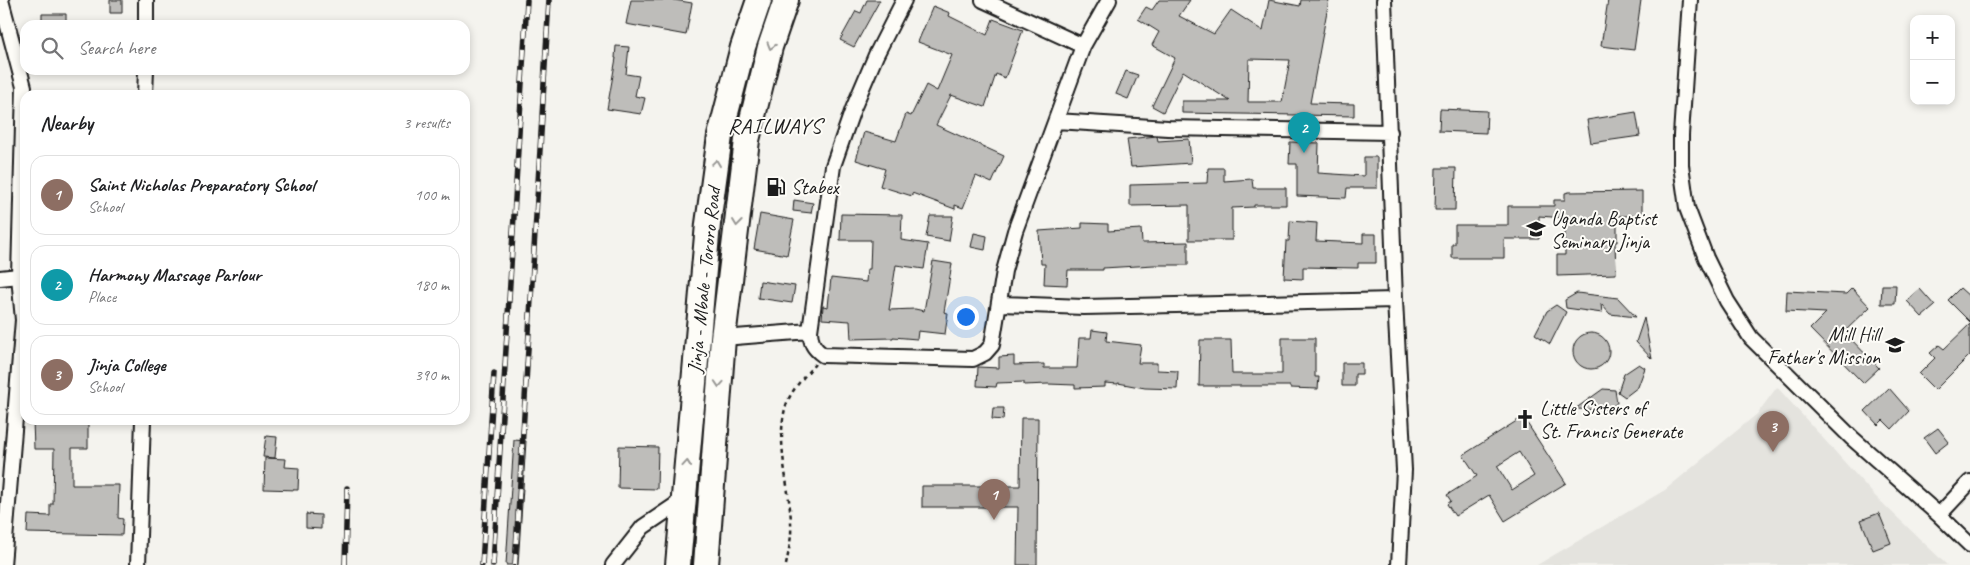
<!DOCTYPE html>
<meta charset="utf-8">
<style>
:root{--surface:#fff;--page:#f2f2f2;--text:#202124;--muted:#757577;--line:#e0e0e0;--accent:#d93025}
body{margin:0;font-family:Caveat,sans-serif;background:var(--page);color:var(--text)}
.controls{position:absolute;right:15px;top:15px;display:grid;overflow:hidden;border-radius:10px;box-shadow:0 2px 8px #0003}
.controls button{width:45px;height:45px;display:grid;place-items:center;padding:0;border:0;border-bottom:1px solid var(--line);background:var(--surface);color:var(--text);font:25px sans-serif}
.you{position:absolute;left:965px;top:316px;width:18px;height:18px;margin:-12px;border:4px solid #fff;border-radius:50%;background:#1a73e8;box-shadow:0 0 0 8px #1a73e833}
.badge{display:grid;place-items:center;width:32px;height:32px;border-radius:50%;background:var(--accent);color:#fff;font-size:16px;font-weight:700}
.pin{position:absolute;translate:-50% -41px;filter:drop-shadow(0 1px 2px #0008)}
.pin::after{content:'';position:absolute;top:26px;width:18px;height:15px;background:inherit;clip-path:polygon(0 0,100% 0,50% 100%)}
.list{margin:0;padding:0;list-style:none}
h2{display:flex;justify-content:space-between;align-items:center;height:65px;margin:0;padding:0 20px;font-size:21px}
h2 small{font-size:16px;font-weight:400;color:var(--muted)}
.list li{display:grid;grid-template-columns:32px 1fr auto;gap:15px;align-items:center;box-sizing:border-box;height:80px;margin:0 10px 10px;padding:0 10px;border:1px solid var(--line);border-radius:15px}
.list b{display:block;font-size:19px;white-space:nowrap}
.list p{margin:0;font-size:16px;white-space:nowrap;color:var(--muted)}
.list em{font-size:16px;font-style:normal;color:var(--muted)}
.icon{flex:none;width:28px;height:28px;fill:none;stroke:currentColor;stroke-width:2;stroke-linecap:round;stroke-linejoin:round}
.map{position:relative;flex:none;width:1970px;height:565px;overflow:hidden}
.search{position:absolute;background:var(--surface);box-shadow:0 2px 8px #0003;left:20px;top:20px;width:450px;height:55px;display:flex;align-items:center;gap:12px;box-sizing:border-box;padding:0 18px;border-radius:15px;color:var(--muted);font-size:19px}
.panel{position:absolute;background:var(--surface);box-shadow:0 2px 8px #0003;left:20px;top:90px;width:450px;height:335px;border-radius:15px}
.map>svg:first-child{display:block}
.built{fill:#e4e3de}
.building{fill:#bebdba;stroke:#1c1c1c;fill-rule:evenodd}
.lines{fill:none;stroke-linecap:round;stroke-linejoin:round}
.minor-casing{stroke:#1c1c1c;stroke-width:18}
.trunk-casing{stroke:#1c1c1c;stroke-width:28}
.path{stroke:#1c1c1c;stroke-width:2.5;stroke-dasharray:4 4;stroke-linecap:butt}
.minor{stroke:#fdfcf7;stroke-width:14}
.trunk{stroke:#fdfcf7;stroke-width:24}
.rail-casing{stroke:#1c1c1c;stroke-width:5.5}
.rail{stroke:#fdfcf7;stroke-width:4;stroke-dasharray:11;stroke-linecap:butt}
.oneway{stroke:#989794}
.labels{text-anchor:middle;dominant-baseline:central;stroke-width:4;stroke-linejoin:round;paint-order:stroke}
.poi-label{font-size:20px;fill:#1c1c1c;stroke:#fdfcf7;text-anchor:start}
.street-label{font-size:20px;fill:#1c1c1c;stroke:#fdfcf7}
.quarter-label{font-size:22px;letter-spacing:1px;fill:#1c1c1c;stroke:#fdfcf7}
</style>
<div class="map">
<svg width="1970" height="565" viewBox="0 0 1970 565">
<rect width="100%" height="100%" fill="#f4f3ee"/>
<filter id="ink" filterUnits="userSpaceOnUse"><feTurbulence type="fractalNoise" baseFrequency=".02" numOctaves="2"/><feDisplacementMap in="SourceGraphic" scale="10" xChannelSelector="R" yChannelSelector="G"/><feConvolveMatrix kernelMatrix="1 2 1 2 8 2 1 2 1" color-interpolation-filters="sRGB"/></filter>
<g filter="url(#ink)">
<path class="built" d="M1777,387L1875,496L1947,565H1537L1665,490L1757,414Z"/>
<path class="building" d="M110,0H122V13H110Z
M631,0H674L692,3L686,35L626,24Z
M867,0H880L854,47L840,40L856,11L861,13Z
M1159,0H1190L1179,16L1214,34L1231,10L1263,31L1269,0L1300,6L1301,0H1329L1310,103L1354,104V116L1182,113V101H1230L1183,71L1163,112L1152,106L1175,58L1152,45L1159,32L1138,19L1146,7L1152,10ZM1249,59L1290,60L1282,102H1248Z
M1608,0H1641L1634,50L1601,46Z
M933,6L950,13L949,16L987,35L993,19L1023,30L1005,78L996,74L985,107L951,95L936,125L1004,156L992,183L976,176L963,208L955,205V209L912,193V196L880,186L885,169L856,160L864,132L896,141L906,114L911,116L926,85L937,91L952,55L918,42Z
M42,14H66V25H42Z
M616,46L629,47L626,74L639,76L635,96L645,98L641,114L607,109L616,58H615Z
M1126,71L1138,75L1128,99L1116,94Z
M1440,109L1487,111L1486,133L1439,131Z
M1636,112L1640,136L1591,143L1587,120Z
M1157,136L1158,141L1189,139L1191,163L1131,167L1127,139Z
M1290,142L1319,143L1318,173L1364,176V157H1377V188H1347L1346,198L1297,196V164H1289Z
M1208,168H1224V181L1252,179L1253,188H1286V205H1254V207L1232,208V240H1189V205L1130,206V185L1207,183Z
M1436,168H1456L1455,210H1435Z
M1642,191V216H1617V242H1615L1616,274L1557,276V255H1565V218L1539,216V239H1504V258H1452V244H1455V225H1508V206H1554V200H1565V193L1569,192Z
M794,200L813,203L811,213L793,211Z
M760,214L794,220L787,255L754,249Z
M841,214L902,215L901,240L928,244L924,269L896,265L889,310L915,309L924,311L933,261L952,264L944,312L948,313L945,334L918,331L917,339L893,337V338L851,339L850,321L822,319L823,306L828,307L831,278L866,282L867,269H870L871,240H840Z
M930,216H953L949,241L926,237Z
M1290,221L1317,223L1316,241L1363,243V234H1376V263H1358V268L1303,267V279L1284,278L1286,241H1289Z
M1082,223L1108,224V231L1141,229L1142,243L1188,242V265H1154L1103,268V270H1068L1067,285L1044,284L1045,264H1041L1039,231L1082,228Z
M974,233L987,236L985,250L971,247Z
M760,281L795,286L792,303L758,298Z
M1882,285H1896L1895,304H1881Z
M1852,288L1870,307L1844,332L1879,368L1863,383L1810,329L1826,313L1786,311L1787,291L1846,294Z
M1960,288L1970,297V322L1948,300Z
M1920,289L1935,306L1922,317L1907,301Z
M1577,293L1618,298L1636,317L1610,314L1601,304L1602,313L1566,308L1565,300Z
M1556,305L1566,312L1550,344L1535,334L1547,311Z
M1644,318L1652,359L1636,342Z
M1970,324V355L1935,390L1919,374L1935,358L1930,353L1939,345L1944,349Z
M1092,330L1107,332L1106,341L1141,345L1138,363H1157V370L1178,371L1177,389L1145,388L1118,383V384L1105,383V387L1075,388V385L1048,384L1024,385V382L997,383L996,387L977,386L978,367L999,368V357L1014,356V365L1044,364V368H1077L1079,338H1091Z
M1573 351a18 18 0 1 1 36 0a18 18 0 1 1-36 0Z
M1282,338H1315V377H1319L1318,389L1290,388V386H1199L1200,340H1231L1232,374H1282Z
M1342,363H1362V374H1355V386H1342Z
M1639,364L1645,368L1638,387L1625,397L1618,392L1624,374Z
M1889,388L1909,411L1892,429L1883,420L1878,425L1865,411Z
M1603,389L1615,390L1617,403L1607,410L1575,409Z
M993,408H1004L1003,420L992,419Z
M1523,417L1566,483L1505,521L1489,495L1455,516L1447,504L1451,501L1447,495L1477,476L1463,455ZM1519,452L1534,476L1512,490L1497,466Z
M1021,418H1038L1037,565H1017L1018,507H922V486H1020Z
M33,420H88V448H72V485H119L118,518L123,519L122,535L27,533L28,515L50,516V504H53L54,449H34Z
M1938,428L1949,442L1935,453L1924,438Z
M266,436L277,437L275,458L263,457Z
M514,440L526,441L518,565H506Z
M619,446L658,447L657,489L618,488Z
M265,458L286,459L285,467L299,468L298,490L264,489Z
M1879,513L1891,543L1873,550L1861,520Z
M306,514L321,515V529L306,528Z"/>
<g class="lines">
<g class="minor-casing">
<path id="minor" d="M1,0L24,87L19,276L23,320
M146,0V25
M904,0L876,55L853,109L833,166L810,331C811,343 813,348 823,355L973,359L985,353L992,345L1004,271L1015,231L1083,46L1109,0
M983,0L1083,46
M1384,0L1395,300L1404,470L1399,565
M1690,0L1681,135V165L1687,208L1706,258L1727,301L1751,338L1852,438L1939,515L1970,545
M145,95L146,70
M1056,121L1168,128L1390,132
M0,278L19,276
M1000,304L1084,307L1395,300
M723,338L810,331
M1939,515L1970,482
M3,565L23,320H25
M138,565L143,420
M613,565L643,527L683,500"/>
</g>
<g class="trunk-casing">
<path id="trunk" d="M678,565L708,224L720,136L743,47L759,0
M706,565L723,338L747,140L770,47L786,0"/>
</g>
<path class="path" d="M786,565C788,555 790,545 791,535C793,496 775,447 785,409C789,392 804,377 815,364"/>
<use href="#minor" class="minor"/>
<use href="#trunk" class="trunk"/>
<g class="rail-casing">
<path id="rail" d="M345,565L347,488
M482,565L494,373
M493,565L527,0
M515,565L549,0"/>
</g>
<use href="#rail" class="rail"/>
</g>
<defs><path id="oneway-chevron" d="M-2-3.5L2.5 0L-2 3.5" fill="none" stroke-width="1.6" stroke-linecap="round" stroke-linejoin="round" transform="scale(1.25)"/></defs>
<g class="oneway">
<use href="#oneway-chevron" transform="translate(771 46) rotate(106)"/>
<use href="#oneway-chevron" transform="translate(716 163) rotate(-82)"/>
<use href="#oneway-chevron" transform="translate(737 223) rotate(97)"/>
<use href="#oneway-chevron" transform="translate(719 384) rotate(94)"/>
<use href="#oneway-chevron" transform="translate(687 464) rotate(-85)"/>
</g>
</g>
<defs>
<g id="fuel-bare" transform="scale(1.5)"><path d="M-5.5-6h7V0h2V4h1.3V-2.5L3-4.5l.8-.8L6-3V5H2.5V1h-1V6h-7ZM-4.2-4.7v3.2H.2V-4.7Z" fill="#1c1c1c" stroke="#fdfcf7" stroke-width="2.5" paint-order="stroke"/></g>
<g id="university-bare" transform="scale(1.5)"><path d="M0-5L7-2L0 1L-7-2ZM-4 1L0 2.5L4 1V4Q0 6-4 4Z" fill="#1c1c1c" stroke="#fdfcf7" stroke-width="2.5" paint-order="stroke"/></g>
<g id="school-bare" transform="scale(1.5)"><path d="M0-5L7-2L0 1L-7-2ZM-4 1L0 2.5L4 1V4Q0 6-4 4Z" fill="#1c1c1c" stroke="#fdfcf7" stroke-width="2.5" paint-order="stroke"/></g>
<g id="church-bare" transform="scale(1.5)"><path d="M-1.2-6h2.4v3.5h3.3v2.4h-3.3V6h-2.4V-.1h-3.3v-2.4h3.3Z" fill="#1c1c1c" stroke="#fdfcf7" stroke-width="2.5" paint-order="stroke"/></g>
</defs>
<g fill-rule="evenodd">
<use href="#fuel-bare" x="776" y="187"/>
<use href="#university-bare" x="1536" y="229"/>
<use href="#school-bare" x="1895" y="345"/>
<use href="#church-bare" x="1525" y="419"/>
</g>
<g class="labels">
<g class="poi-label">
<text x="791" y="187">Stabex</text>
<text x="1551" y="218">Uganda Baptist<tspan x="1551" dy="23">Seminary Jinja</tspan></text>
<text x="1880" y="334" text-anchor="end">Mill Hill<tspan x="1880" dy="23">Father's Mission</tspan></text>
<text x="1540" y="408">Little Sisters of<tspan x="1540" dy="23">St. Francis Generate</tspan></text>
</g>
<g class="street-label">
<text transform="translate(704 280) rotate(-84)">Jinja - Mbale - Tororo Road</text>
</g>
<g class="quarter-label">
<text x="775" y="126">RAILWAYS</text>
</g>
</g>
</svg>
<div class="controls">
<button>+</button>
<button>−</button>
</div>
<div class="you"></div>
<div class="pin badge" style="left:994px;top:520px;background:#8d6e63">1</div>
<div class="pin badge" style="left:1304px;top:153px;background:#0f9aa8">2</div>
<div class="pin badge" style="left:1773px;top:452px;background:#8d6e63">3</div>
<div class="search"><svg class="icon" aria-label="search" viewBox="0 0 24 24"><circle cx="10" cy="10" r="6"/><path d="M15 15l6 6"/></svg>Search here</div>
<section class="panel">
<h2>Nearby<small>3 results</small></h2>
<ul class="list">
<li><span class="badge" style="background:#8d6e63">1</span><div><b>Saint Nicholas Preparatory School</b><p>School</p></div><em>100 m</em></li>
<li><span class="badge" style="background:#0f9aa8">2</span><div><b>Harmony Massage Parlour</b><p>Place</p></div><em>180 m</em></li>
<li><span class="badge" style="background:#8d6e63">3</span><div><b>Jinja College</b><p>School</p></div><em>390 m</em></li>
</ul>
</section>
</div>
